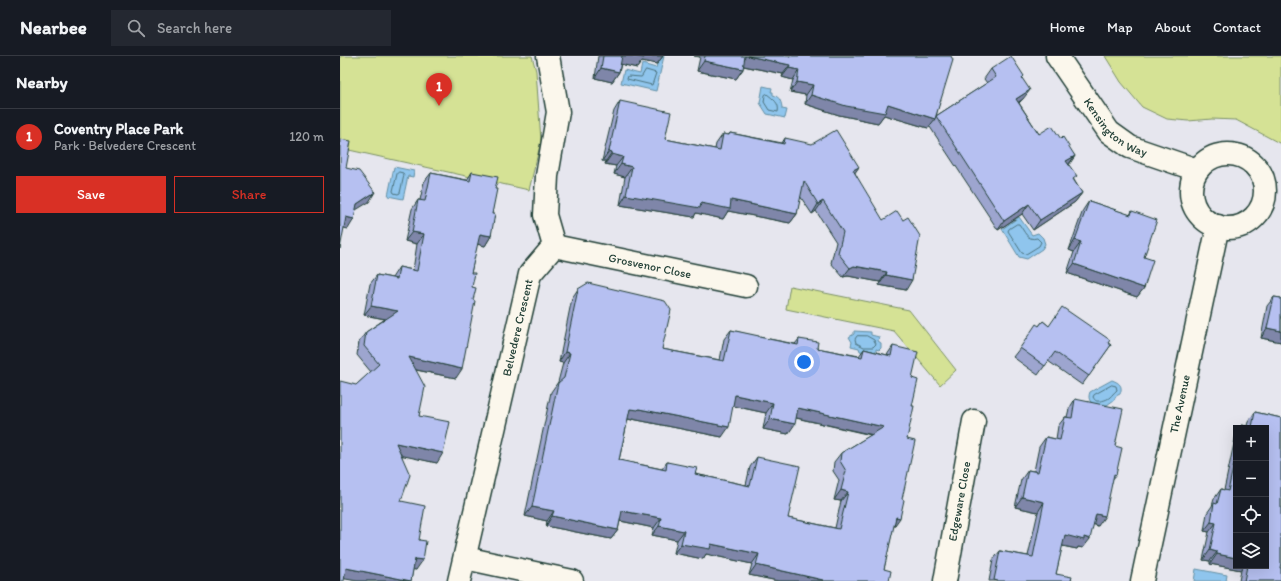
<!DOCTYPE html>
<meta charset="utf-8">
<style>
:root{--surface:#171b24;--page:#242831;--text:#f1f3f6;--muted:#9ea1a6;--line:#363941;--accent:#d93025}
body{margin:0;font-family:Itim,sans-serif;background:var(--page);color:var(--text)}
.controls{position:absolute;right:12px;bottom:12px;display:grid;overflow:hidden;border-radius:0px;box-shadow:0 4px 16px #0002}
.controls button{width:36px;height:36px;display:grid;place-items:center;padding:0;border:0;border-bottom:1px solid var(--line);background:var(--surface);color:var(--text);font:20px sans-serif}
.you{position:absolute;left:464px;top:306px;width:14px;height:14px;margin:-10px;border:3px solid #fff;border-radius:50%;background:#1a73e8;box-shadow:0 0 0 6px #1a73e833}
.badge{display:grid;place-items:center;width:26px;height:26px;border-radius:50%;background:var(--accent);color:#fff;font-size:13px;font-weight:700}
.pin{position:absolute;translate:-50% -33px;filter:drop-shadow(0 1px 2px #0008)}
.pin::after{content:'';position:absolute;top:21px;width:14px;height:12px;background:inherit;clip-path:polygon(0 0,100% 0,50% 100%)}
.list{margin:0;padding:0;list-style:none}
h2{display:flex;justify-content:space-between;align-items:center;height:52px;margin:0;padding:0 16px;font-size:17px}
h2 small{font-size:13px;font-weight:400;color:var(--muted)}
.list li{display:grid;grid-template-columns:26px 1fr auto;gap:12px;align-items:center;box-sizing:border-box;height:56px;padding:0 16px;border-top:1px solid var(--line)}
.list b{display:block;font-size:15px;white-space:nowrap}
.list p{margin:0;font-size:13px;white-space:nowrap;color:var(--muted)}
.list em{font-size:13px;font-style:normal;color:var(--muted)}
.actions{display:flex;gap:8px;padding:12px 16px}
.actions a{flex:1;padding:9px 0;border:1px solid var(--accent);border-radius:0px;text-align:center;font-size:14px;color:var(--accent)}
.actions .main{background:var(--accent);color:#fff}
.icon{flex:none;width:22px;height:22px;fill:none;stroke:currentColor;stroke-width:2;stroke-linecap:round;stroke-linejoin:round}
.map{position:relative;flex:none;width:941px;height:525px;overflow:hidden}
header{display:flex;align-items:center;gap:24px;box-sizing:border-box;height:56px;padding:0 20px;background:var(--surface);border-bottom:1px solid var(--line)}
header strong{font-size:19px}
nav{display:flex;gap:22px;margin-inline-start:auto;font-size:14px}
.search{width:280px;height:36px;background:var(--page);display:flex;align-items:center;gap:10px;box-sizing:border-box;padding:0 14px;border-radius:0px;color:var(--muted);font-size:15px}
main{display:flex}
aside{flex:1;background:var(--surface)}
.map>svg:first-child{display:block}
.green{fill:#d5e295;stroke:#7a9064}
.water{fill:#8fc5ed;stroke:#628fa3}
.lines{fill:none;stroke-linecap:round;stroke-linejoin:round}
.shore{stroke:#4c737e;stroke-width:1}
.minor-casing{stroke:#1f3d34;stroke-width:25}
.minor{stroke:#fbf7ec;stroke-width:22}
.wall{fill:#9da5cf;stroke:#1f3d34;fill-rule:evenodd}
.shaded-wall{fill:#7f86a9;stroke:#1f3d34}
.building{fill:#b6c0f1;stroke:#1f3d34;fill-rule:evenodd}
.labels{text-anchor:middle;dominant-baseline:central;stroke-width:3;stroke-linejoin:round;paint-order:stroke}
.street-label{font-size:12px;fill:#1f3d34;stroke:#fbf7ec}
</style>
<header>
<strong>Nearbee</strong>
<div class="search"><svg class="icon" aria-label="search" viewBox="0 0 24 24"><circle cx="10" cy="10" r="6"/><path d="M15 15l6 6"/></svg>Search here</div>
<nav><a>Home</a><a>Map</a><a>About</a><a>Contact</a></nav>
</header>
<main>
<aside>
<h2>Nearby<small></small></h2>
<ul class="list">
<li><span class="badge">1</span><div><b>Coventry Place Park</b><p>Park · Belvedere Crescent</p></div><em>120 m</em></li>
</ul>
<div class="actions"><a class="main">Save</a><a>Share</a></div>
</aside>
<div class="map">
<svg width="941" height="525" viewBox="0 0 941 525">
<rect width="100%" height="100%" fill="#e6e6ee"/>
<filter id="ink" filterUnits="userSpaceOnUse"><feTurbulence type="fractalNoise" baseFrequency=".025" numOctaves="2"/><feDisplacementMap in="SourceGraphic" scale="8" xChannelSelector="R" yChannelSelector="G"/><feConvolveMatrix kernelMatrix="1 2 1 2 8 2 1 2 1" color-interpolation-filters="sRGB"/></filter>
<g filter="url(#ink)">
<path class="green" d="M0,0H192L196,15L201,85L189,134L0,92Z
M765,0H941V88L896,64L872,63L848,65L827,63L802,51L781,26Z
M450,230L569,254L616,314L600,329L554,275L446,253Z"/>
<path class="water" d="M319,0H324L316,35L281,27L284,14L300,18L302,8L316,12Z
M423,30L432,32L431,36H433V39C440,40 442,48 442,53L447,54L445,62L427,58L420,47Z
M54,111L74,115L73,121L68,120L63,143L48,140Z
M679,161L692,179L698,177L703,182L705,188L702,193L687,203L679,201L662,173Z
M514,275L531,276V279L539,281L538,285L541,287V292L539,294L536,293V296L527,294L525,296L520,295L519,292L511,290L512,286L509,281L514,278Z
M772,324C780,327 783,330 780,338L776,340L774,344L767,349L762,348L757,350C751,347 747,344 750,336Z
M856,513L887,519L886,525H854Z"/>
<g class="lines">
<path class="shore" d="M306,14L316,17L312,29L287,23L288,20L301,21Z
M427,38C433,43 440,47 438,56L429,54L424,46L425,39Z
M59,116L63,117L64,119L60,137L58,138L54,137L53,135L57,118Z
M677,168H679C685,176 687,185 697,182L701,186L699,190L686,198L682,197L668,175L669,173Z
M527,280L534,284L536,288L533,291H524L516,287L515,283L517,280Z
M772,329L776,330L777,334C770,340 771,343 761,345C756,345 756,346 753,341L754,339Z"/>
<g class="minor-casing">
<g id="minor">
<path id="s1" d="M717,0L769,76L790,91L857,114"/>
<circle cx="888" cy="135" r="37"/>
<path id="s2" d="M214,190L406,230"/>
<path d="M125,502L232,525"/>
<path id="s3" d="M119,525L190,218L214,190L205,159L207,120L218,56L208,0"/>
<path id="s4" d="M605,525L634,365"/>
<path id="s5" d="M802,525L878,170"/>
</g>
</g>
<use href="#minor" class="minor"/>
</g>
<path class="wall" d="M258,0H323L317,8L302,5L297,12L281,8L279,16L272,26L255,22Z
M354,0H611L596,60L647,27L644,23L651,13L684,20L682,22L683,43L679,47L699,78L721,83L735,100L729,109L734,124L742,137L735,146L693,174L682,158L658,174L590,71L588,72L544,59L538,67L499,59L465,48L466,39L450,36L453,24L442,21L443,18L403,10V13L396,23L357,15L360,1Z
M280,45L325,83L375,93L376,88L383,78L388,79L390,77L442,87L445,82L515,117L566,234L539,229L540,226L508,220L503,221L491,207L496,186L476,155L472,158L460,140L457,158L450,167L388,155L383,163L356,157L354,161L280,149L285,121L274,118L276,110L265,108L266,105H262L274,55Z
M132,116L155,133L152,158L151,180L145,190L137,188L131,217L132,231L116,322L76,314L79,360L97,407L62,399L61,445L79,484L76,514L73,513L71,525H17L4,522L16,329L31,316L17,299L19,286L26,276L45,263L24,259L30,228L37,219L52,222L59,211L73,214L77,188L65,185L72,153L78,144H80L84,126L91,117L127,124Z
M749,145L790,159L792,155L804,201V232L797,241L727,217L734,196L729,194L743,154Z
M238,233L322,293L380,304L384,283L391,274L419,281L455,288L459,283L477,292L519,300L524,293L547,299L553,290L572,322V350L553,472L544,513L549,525H438L409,519L412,508L366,498L363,503L334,497L337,484L312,479L314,472L280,465L278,474L271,483L206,470L207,465L185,460L211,336L218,326L223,307L219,306L232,242ZM393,350L426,357L423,373L448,378L456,362L531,379L501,397L494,406L493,415L499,424L494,444L501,445L495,472L448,462L417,401L410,411L406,429L355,418L327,406L322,413L279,404L288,363L292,364V363L382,381Z
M934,241L941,242V286L921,282L927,250Z
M703,265L709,270L768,287L771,289L742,329L708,305L698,319L673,301L680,292L699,270Z
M735,343L775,390L776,419L772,424L758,470L753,468L743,492L738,491L737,493L722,490L716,518L731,524L736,525H649L653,504L660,495L688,500L698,456L675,451L681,424L688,414L694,415L699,391L706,381L716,383L718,370L725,361H727L729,353Z
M915,356L941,362V507L940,512H941V525H899L901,514L870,508V505L863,504L869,476L864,475L867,457L872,450L874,443L881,433L884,434L896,378V510H926V372H900L902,369L907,370L908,366Z"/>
<path class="shaded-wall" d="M281,0H323L317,8L302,5L297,12L276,7Z
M405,0H408L450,9L443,18L399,9Z
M364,5L403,13L396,23L357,15Z
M261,12L279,16L272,26L255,22Z
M449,12L459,14L453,24L442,21Z
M457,26L473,29L466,39L450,36Z
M690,34L683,43L670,52L676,43Z
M471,39L548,48L595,63L588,72L544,59L538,67L499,59L465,48Z
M269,95L272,96L266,105H262Z
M272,98L283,101L276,110L265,108Z
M735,100L728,109L726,105Z
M281,108L292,111L285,121L274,118Z
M519,111L512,121L513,114Z
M35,136L29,146L11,157L17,148Z
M742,137L735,146L693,174L700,164Z
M286,139L361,147L391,144L457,158L450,167L388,155L383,163L356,157L354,161L280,149Z
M483,145L476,155L472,158L478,148Z
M689,148L682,158L658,174L664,165Z
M6,161L14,163L8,173L0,171Z
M72,176L84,178L77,188L65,185Z
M140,178L151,180L145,190L133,187Z
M735,184L741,186L734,196L729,194Z
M734,208L804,232L797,241L727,217Z
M514,210L547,216L540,226L508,220L503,221L510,212Z
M546,219L572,224L566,234L539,229Z
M31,250L58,255L51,264L24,259Z
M927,272L941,275V286L921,282Z
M225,296L230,297L223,307L219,306Z
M69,301L122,313L116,322L62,311Z
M395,339L433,347L426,357L389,349Z
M458,352L544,371L538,380L452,361Z
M290,353H299L389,371L382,381L292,363V364L284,362Z
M430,363L455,368L448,378L423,373Z
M56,387L103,397L97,407L50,397Z
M501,434L508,436L501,445L494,444Z
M682,441L704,446L698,456L675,451Z
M192,451L214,455L207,465L185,460Z
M282,455L321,462L314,472L276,464Z
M756,458L765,460L758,470L749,467Z
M212,460L278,474L271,483L206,470Z
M556,461L560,462L553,472Z
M871,466L876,467L869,476L864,475Z
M319,470L344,475L337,484L312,479Z
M725,479L744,481L750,483L743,492L738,491L737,493L718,489Z
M341,488H371L419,498L412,508L366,498L363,503L334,497Z
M870,494L877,496L870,505L863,504Z
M877,498L896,502V510H904L901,514L870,508Z
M75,503L83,504L76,514L68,513Z
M416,509L483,524L482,525H438L409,519Z
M6,512L71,525H17L0,522Z"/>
<path class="building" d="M263,0H282L279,16L261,12Z
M293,0H304V2Z
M365,0H405L403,13L364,5Z
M408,0H611L613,4L595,63L548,48L545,57L506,50L471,39L473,29L457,26L459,14L449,12L450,9Z
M671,0L684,20L682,22L690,34L676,43L699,78L712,70L721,83L723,81L735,100L726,105L737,120L733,123L742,137L700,164L689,148L664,165L596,60L656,21L651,13Z
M280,45L331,56L325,83L380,94L383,78L389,79L390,77L444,88L445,82L472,88L496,74L519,111L513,114L543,164L557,155L563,164L568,161L580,180L572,224L546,219L547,216L514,210L510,212L498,197L503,176L483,145L478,148L464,125L457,158L391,144L390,153L361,147L360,152L286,139L292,111L281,108L283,101L272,98V96L269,95Z
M0,83L11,85L6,112L19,115L35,136L17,148L14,163L6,161L0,193Z
M132,116L158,121L155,133H157L152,158H155L151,180L140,178L131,217H135L132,231L136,232L133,244L135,245L122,313L69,301L85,331L79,360L110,366L103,397L56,387L70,419L61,445L85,450L79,484L86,485L83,504L75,503L71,525L6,512L4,525H0V325L16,329L39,308L24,290L26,276L58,255L31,250L37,219L57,223L59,211L77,215L84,178L72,176L78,144L85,145L91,117L130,125Z
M749,145L791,159L792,155L817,164L804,201L813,204L804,232L734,208L741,186L735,184Z
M248,227L325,245L331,254L322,293L384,305L391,274L419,280V281L458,289L459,283L478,286L477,292L522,301L524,293L551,300L553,290L578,296L572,322L578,324L572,350H574L567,383L575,385L562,443L564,444L560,462L556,461L544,513L551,515L549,525H483V524L416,509L419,498L371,488L370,493L341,488L344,475L319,470L321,462L282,455L278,474L212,460L214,455L192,451L218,327L224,322L230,297L225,296L238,233ZM395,339L433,347L430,363L455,368L458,352L544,371L501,397L500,405L506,415L501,434L508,436L499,473L448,462L460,410L417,401L410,430L355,418L357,412L327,406L326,414L279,404L290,353L298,354L299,353L389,371Z
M934,241L941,242V275L927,272Z
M722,251L770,284L768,287L771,289L749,320L715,296L705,310L680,292L696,268L699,270L703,265L709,270Z
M735,343L783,353L775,390L782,392L776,419L774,418L765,460L756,458L750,483L744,481V484L725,479L716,518L732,521L731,524L736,525H658L654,524L660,495L693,501L704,446L682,441L688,414L698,416L706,381L720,384L725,361L732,362Z
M915,356L941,362V507L940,512H941V525H904L907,510H926V372H901L902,369L912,371Z
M896,398V502L877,498V496L870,494L876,467L871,466L874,447L877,448L881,433L888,435Z"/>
</g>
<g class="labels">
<g class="street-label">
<text stroke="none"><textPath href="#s1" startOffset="94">Kensington Way</textPath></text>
<text stroke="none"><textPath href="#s2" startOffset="98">Grosvenor Close</textPath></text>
<text stroke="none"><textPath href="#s3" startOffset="260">Belvedere Crescent</textPath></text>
<text stroke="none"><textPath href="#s5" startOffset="181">The Avenue</textPath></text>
<text stroke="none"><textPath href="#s4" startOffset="81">Edgeware Close</textPath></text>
</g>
</g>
</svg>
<div class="controls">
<button>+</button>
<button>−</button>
<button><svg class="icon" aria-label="locate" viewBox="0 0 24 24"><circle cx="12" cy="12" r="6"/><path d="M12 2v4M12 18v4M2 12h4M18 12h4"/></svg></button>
<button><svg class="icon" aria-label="layers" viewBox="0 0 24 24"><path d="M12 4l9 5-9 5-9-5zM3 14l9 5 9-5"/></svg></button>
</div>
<div class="you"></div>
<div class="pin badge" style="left:99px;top:50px">1</div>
</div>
</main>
